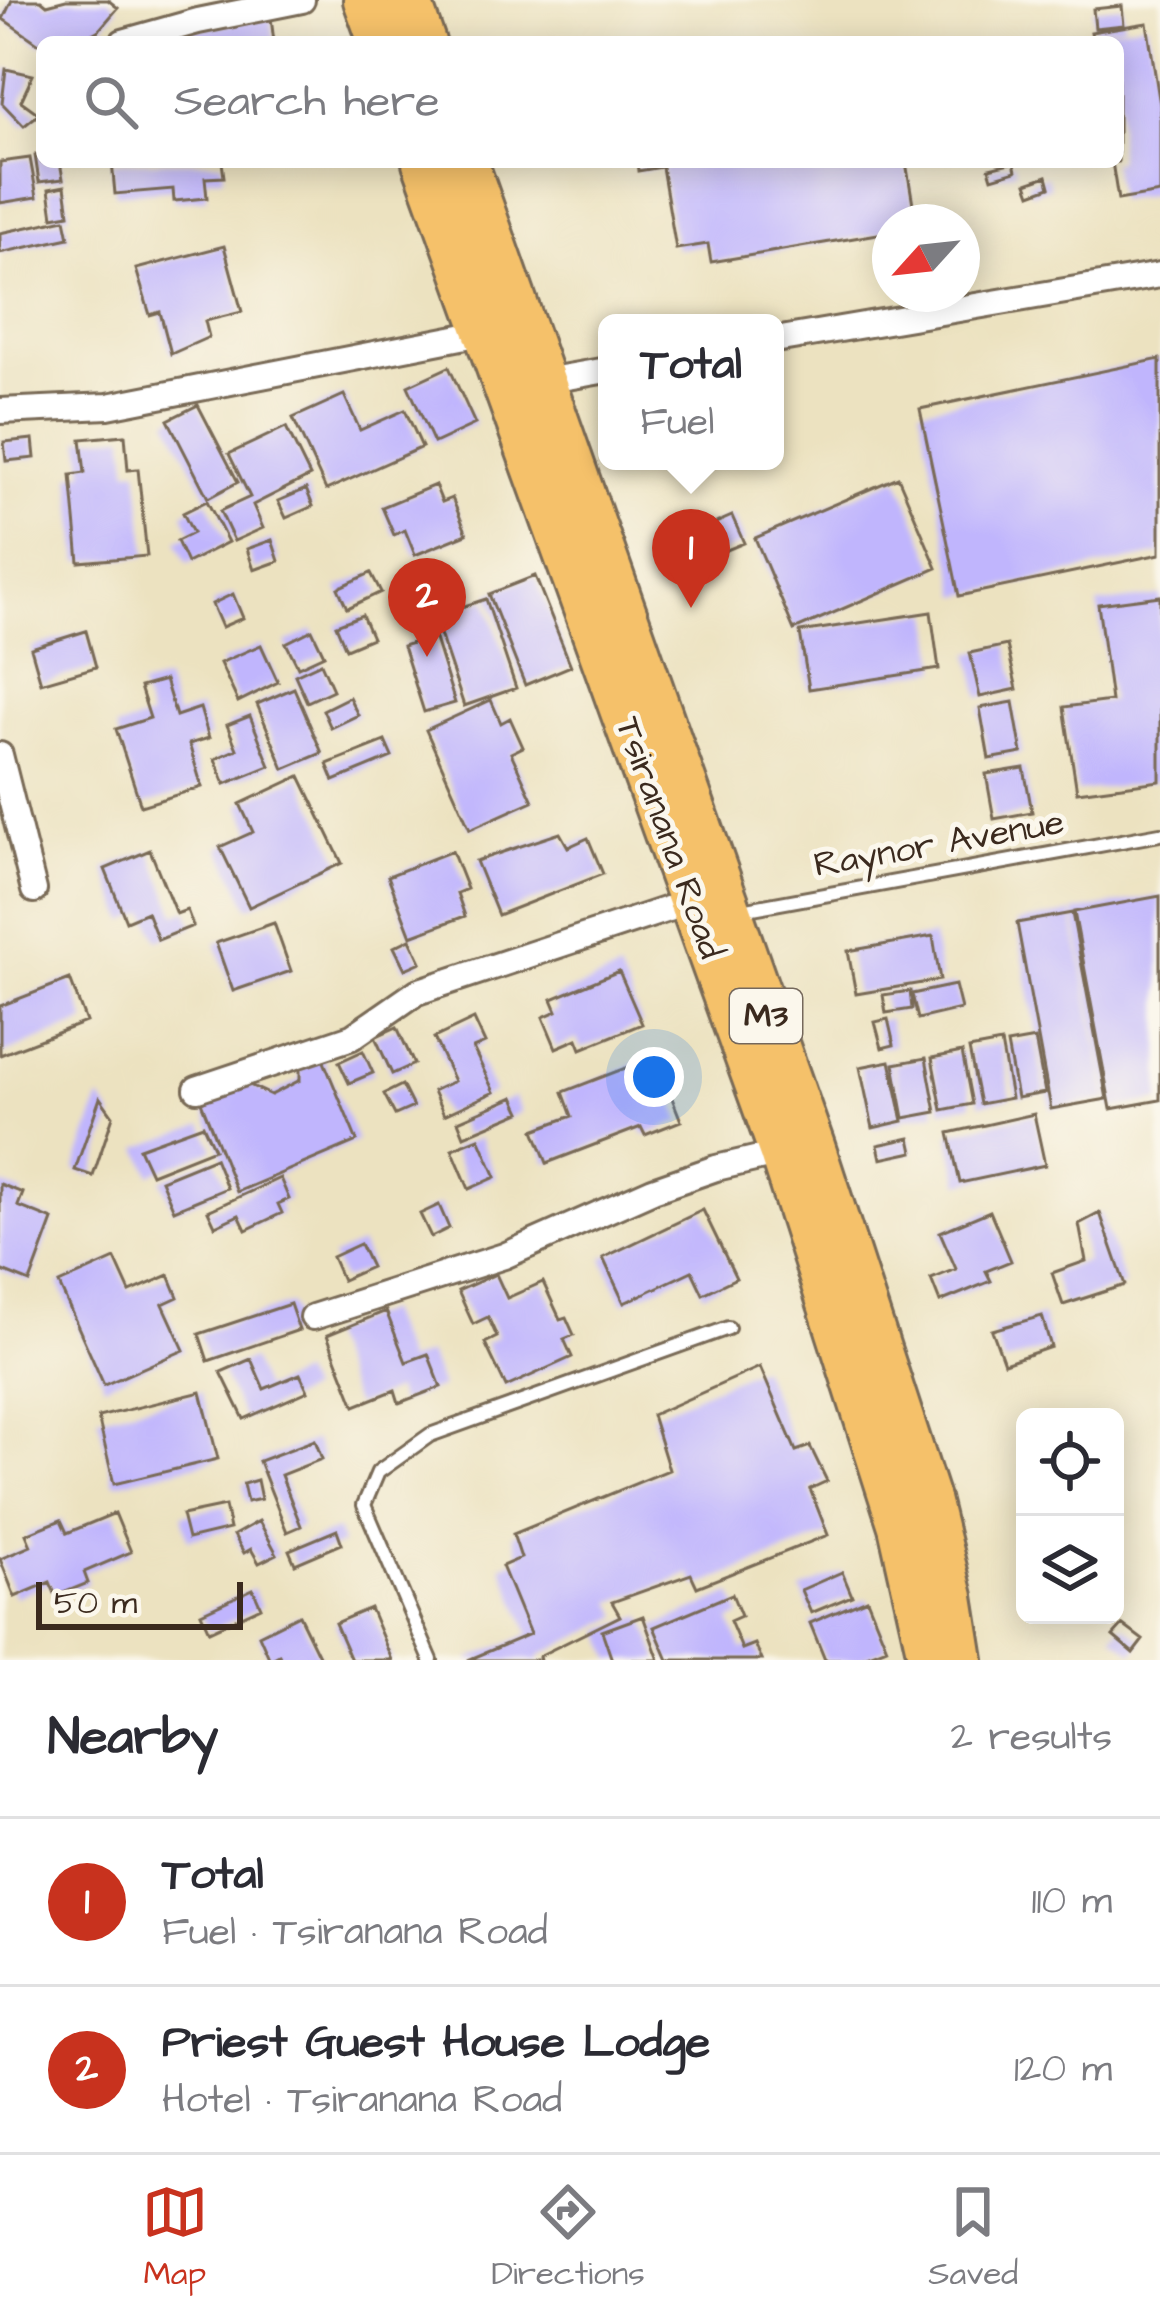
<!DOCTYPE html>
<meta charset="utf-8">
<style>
:root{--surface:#fff;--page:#f2f2f3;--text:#2b2b33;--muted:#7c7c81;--line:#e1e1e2;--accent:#c8321e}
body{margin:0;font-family:"Architects Daughter",sans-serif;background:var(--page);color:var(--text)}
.controls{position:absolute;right:36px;bottom:36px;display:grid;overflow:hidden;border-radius:18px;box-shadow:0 6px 30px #0003}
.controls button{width:108px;height:108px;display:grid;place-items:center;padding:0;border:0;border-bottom:3px solid var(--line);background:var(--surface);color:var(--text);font:60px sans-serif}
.compass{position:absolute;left:872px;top:204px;width:108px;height:108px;border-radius:50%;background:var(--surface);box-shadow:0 6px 30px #0003;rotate:243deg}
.scale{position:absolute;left:36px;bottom:30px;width:207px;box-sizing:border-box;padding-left:12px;border:6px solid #3b2a1e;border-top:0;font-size:33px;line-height:42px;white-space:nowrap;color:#3b2a1e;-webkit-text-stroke:9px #fbf7ec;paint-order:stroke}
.you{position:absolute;left:654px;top:1077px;width:42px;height:42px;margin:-30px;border:9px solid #fff;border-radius:50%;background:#1a73e8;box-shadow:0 0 0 18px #1a73e833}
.badge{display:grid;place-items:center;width:78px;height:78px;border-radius:50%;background:var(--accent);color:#fff;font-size:39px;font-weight:700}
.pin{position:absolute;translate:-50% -99px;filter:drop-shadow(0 3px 6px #0008)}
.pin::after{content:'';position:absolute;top:63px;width:42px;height:36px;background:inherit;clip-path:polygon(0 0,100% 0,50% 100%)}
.popup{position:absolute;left:598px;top:314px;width:186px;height:156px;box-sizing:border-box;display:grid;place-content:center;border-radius:18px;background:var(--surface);filter:drop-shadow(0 3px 9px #0005);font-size:39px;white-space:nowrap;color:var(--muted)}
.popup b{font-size:45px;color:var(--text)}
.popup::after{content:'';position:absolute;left:50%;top:100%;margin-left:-24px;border:24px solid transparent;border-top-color:var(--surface)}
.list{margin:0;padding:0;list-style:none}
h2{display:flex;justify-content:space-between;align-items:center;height:156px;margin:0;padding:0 48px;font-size:51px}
h2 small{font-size:39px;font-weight:400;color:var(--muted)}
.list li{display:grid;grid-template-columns:78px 1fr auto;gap:36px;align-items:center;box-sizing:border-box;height:168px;padding:0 48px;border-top:3px solid var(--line)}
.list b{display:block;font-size:45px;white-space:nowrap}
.list p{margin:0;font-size:39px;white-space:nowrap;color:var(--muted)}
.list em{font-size:39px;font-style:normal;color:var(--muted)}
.icon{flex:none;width:66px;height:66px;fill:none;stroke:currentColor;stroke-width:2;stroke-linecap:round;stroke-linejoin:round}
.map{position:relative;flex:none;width:1160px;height:1660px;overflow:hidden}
.search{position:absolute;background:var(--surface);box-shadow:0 6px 30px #0003;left:36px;right:36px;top:36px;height:132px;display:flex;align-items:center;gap:30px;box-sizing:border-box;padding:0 42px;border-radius:18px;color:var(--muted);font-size:45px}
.sheet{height:492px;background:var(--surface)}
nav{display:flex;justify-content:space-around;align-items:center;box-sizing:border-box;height:168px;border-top:3px solid var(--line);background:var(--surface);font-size:33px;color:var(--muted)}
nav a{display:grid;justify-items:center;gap:6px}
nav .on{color:var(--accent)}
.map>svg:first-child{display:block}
.building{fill:#c0b5fd}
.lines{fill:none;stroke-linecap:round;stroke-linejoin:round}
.service-casing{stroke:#796a57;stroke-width:18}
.minor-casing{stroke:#796a57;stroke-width:30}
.trunk-casing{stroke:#796a57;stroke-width:48}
.service{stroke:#fff;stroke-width:12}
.minor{stroke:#fff;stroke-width:24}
.trunk{stroke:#f5c16b;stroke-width:42}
.labels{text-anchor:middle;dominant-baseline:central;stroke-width:10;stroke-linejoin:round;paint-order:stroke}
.shield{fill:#fbf7ec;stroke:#75685c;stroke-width:3}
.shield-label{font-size:33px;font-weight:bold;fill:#3b2a1e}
.street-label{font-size:36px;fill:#3b2a1e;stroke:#fbf7ec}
</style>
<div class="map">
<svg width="1160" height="1660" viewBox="0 0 1160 1660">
<rect width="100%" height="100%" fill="#fbf7ec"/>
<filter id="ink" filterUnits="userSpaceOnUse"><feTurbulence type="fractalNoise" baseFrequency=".00833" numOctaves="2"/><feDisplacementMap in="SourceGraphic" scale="24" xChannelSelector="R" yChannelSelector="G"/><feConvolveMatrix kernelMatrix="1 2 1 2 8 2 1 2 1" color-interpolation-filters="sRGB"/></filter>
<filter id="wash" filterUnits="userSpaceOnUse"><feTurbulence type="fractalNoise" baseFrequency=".004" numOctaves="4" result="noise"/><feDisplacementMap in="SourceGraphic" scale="48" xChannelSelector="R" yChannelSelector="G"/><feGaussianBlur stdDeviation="2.7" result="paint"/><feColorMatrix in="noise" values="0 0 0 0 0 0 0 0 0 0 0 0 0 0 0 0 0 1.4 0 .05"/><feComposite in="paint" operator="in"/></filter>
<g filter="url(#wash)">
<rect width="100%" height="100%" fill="#ece2c0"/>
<g id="blocks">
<path class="building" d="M12,0H41L47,5L66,0H108L118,8L99,30L78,42H42V46L3,19Z
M1122,6L1124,25L1095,28L1093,9Z
M271,18L274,42H174L173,32Z
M1147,23L1160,105V193L1118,200L1112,162H1118V42H1093L1091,32Z
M6,69L33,75L21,101L39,114L24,126L2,103Z
M42,154V162H60L63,179L39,182L35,155Z
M30,158L37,197L0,203V162Z
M112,162H222L224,177L205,178L207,198L174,201L173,189L115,194Z
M637,162H906L916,222H890V232L711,262L708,244L676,249L662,167L638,171Z
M1014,162L1016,171L992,178L989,168Z
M1047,176L1050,187L1031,194L1027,183Z
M65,186L69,214L53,217L49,189Z
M65,219L69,238L0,253V233Z
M224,246L242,312L205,321L209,337L171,354L160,312L150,315L136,269Z
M1160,359V554L959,596L920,409Z
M449,367L475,424L434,443L408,386Z
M344,395L360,430L405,410L422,447L326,490L293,418Z
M198,405L238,482L208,498L168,420Z
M286,427L310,476L253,505L263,528L234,541L220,511L250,497L229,454Z
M125,435L128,470L138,469L147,556L79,562L71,475L85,473L81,439Z
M33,439L35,458L6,461L4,442Z
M898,477L937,568L794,630L755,538Z
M435,485L442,502L452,498L467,534L415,555L405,530L394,535L382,507Z
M306,489L313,506L286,518L278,501Z
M207,501L228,542L187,563L177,541L193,533L183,513Z
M732,516L744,543L688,566L677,540Z
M272,540L279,561L254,570L247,549Z
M371,573L381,592L347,608L338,588Z
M535,576L571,666L525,685L489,594Z
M233,594L243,618L222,627L212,604Z
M1160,596V781L1077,792L1064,707L1111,701L1098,604Z
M486,599L516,688L464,706L434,616Z
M931,612L939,669L809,689L800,632Z
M362,615L372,638L346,649L336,625Z
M312,630L324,655L298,667L286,643Z
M86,631L96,667L41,683L31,648Z
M434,636L455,703L424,712L403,646Z
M261,645L278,682L238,702L220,663Z
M1007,645L1017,689L980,697L970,653Z
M321,663L333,690L307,702L295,675Z
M165,680L176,716L200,708L209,738L189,744L202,787L141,806L116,729L150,718L140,687Z
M294,688L322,753L284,769L257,704Z
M349,697L358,715L331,728L323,710Z
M491,700L501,723L510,718L523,747L511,753L533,801L470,829L426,730Z
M1013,702L1022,753L989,759L980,708Z
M250,716L270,766L225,784L215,759L237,749L227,725Z
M385,741L392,757L334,781L327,764Z
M1024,768L1032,812L994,819L986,774Z
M300,776L342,863L249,907L220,847L253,832L240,804Z
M560,833L568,847L588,838L603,874L498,915L476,861Z
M150,850L176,914L187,910L193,926L158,940L147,912L126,921L105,869Z
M452,851L467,889L457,893L465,916L411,936L388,876Z
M1160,896V1100L1111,1109L1074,912Z
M1072,913L1107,1099L1051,1109L1017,923Z
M274,923L291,971L233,991L216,943Z
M933,936L940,980L856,994L848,951Z
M410,939L421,962L405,969L394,947Z
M619,971L642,1024L581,1049L577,1039L556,1048L543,1017L557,1011L552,999Z
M70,979L86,1022L0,1055V1006Z
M955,985L961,1009L918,1019L912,994Z
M910,991L912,1009L886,1013L883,995Z
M474,1019L485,1043L473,1048L494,1092L444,1115L433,1091L454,1081L434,1038Z
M888,1019L894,1045L882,1048L875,1022Z
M397,1027L414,1064L392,1074L375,1037Z
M1035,1039L1045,1093L1017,1098L1007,1044Z
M1001,1043L1011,1098L980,1104L969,1049Z
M363,1051L373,1073L349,1083L339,1062Z
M320,1052L357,1141L237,1192L201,1102L245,1083L271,1095L300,1080V1061Z
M962,1052L972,1104L942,1110L932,1058Z
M654,1057L662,1077L669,1075L675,1091L670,1093L681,1121L645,1135L641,1127L547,1163L534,1130L572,1116L563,1092Z
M926,1058L936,1112L904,1118L894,1064Z
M890,1061L903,1121L873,1128L860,1067Z
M402,1085L413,1107L395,1115L384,1094Z
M514,1097L521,1112L464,1136L458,1121Z
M100,1098L113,1116L93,1176L75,1170Z
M1034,1114L1045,1165L960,1183L949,1133Z
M203,1125L214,1149L151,1174L139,1148Z
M479,1138L496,1177L469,1189L452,1149Z
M910,1138L913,1152L881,1159L878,1145Z
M215,1158L227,1188L174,1210L161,1180Z
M280,1178L289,1199L278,1204L282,1213L246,1230L239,1215L215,1226L208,1211Z
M0,1184L23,1193L18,1206L53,1220L30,1282L0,1270Z
M439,1205L449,1228L431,1237L420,1214Z
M703,1210L736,1278L703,1294L692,1271L624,1303L603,1258Z
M990,1211L1011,1261L986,1271L991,1281L940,1302L931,1279L956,1269L940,1232Z
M1100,1213L1125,1285L1063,1305L1052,1273L1086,1261L1079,1224Z
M360,1244L371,1267L342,1280L332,1257Z
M115,1259L130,1292L169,1275L178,1297L163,1304L184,1350L104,1385L59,1284Z
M496,1274L507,1298L543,1282L560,1319L566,1317L574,1335L564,1339L572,1357L506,1387L485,1343L497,1337L488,1317L473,1324L458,1291Z
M290,1304L299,1330L208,1361L199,1334Z
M386,1311L406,1362L428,1354L441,1387L399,1403L395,1390L355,1406L327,1335Z
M1042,1316L1051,1347L1004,1363L992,1330Z
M251,1359L264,1389L300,1374L308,1391L244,1419L221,1372Z
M760,1367L796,1451L810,1446L827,1481L810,1489L828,1535L697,1587L691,1574L612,1602L620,1616L539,1656L540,1660H468L530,1634L502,1566L521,1558L513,1534L669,1470L652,1415Z
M201,1392L218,1459L114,1484L98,1417Z
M315,1440L322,1459L281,1475L301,1526L287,1532L259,1461Z
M257,1480L261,1499L247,1502L243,1484Z
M225,1506L230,1529L188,1539L182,1515Z
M115,1513L131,1552L84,1572L88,1583L56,1596L50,1582L15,1597L0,1559L31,1546L26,1534L61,1520L67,1533Z
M259,1521L277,1554L259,1563L251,1549L244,1553L234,1535Z
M337,1530L342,1544L295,1564L289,1550Z
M842,1572L852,1596L811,1613L801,1590Z
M253,1589L261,1607L209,1631L201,1613Z
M732,1594L741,1616L730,1621L742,1649L755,1644L762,1660H668L654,1627Z
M867,1599L887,1648L857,1660H825L810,1623Z
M370,1608L392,1660H351L335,1623Z
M299,1615L321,1660H282L279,1655L270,1660L259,1635Z
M643,1616L659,1660H612L602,1631Z
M1123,1625L1143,1640L1133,1653L1113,1636Z"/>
</g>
</g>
<g filter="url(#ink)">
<use href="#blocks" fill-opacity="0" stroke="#796a57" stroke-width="3"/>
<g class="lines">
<g class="service-casing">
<path id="service" d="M736,911L1160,834
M431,1660L364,1505L378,1472L430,1435L728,1328"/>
</g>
<g class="minor-casing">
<path id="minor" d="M123,42L198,21L302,0
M775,340L1160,275
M533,383L607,370
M0,411L108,406L492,331
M0,755L34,890
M197,1089L352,1037L417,992L692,901
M313,1317L504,1256L653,1190L716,1168L781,1153"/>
</g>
<g class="trunk-casing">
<path id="trunk" d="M365,0L380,42
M409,0L424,42
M424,162L781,1153L900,1526L930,1660
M466,162L813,1146L928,1499L952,1597L962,1660"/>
</g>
<use href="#service" class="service"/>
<use href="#minor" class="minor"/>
<use href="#trunk" class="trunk"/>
</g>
</g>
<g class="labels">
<rect class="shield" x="730" y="989" width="72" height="54" rx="9"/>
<g class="shield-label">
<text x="766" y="1016">M3</text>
</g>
<g class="street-label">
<text transform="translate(669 838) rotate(70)">Tsiranana Road</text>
<text transform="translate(939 844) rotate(-10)">Raynor Avenue</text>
</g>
</g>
</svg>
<div class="controls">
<button><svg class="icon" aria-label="locate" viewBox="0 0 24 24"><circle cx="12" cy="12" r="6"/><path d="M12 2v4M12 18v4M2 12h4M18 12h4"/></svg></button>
<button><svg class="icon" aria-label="layers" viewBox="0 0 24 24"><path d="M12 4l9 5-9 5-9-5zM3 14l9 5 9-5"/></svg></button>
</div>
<svg class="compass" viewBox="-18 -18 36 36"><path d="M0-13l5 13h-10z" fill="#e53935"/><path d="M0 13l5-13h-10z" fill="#7c7c81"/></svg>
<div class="scale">50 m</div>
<div class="you"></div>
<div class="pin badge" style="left:691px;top:608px">1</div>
<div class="popup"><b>Total</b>Fuel</div>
<div class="pin badge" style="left:427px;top:657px">2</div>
<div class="search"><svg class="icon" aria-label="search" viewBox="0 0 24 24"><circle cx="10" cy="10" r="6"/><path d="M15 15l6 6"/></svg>Search here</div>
</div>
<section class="sheet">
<h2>Nearby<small>2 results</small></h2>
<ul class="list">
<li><span class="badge">1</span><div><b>Total</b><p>Fuel · Tsiranana Road</p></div><em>110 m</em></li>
<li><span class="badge">2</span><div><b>Priest Guest House Lodge</b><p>Hotel · Tsiranana Road</p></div><em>120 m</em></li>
</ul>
</section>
<nav>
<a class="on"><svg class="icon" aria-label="map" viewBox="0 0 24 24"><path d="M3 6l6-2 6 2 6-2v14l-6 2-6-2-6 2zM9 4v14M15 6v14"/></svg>Map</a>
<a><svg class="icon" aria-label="directions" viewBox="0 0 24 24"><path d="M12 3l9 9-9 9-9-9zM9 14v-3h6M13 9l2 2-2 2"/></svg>Directions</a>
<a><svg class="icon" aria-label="saved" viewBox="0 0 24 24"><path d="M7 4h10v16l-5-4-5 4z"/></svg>Saved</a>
</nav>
